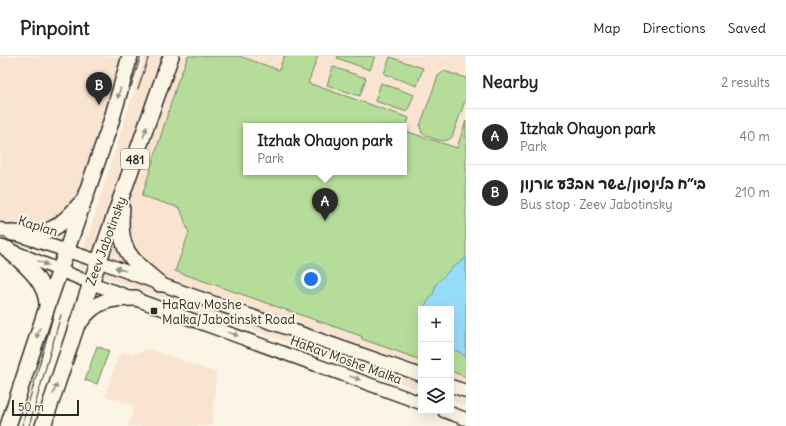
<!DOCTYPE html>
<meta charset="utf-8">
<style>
:root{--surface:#fff;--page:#f6f6f6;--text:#222;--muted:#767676;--line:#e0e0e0;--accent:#2b2b2b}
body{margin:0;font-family:Delius,"Playpen Sans Hebrew",sans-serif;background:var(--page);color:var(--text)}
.controls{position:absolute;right:12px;bottom:12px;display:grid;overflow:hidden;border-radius:0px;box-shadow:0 4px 16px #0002}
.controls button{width:36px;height:36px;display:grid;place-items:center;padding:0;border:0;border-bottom:1px solid var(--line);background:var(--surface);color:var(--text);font:20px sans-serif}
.scale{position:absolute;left:12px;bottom:10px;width:67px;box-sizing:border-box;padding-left:4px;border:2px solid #2b2b2b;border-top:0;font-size:11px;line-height:14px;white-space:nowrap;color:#2b2b2b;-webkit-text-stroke:3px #fcf5e5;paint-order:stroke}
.you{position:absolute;left:311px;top:223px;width:14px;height:14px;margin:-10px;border:3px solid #fff;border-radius:50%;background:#1a73e8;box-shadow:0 0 0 6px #1a73e833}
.badge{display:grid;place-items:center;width:26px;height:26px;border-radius:50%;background:var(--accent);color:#fff;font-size:13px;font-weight:700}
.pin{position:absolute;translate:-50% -33px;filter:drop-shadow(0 1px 2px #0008)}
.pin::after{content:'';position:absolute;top:21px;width:14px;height:12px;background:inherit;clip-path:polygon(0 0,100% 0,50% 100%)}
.popup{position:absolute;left:243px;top:67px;width:164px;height:52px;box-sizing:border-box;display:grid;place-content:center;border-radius:0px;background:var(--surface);filter:drop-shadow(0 1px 3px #0005);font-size:13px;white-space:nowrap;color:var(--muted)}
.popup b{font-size:15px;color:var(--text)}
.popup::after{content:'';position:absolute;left:50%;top:100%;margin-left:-8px;border:8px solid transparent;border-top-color:var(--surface)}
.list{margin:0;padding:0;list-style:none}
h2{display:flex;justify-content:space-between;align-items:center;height:52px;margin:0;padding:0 16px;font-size:17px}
h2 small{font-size:13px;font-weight:400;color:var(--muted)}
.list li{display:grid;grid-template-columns:26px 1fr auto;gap:12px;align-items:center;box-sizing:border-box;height:56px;padding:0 16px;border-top:1px solid var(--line)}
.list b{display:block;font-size:15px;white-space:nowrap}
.list p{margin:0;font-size:13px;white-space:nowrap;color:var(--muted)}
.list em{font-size:13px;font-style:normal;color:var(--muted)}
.icon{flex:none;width:22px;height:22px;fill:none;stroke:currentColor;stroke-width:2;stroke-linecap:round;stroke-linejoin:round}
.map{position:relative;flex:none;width:466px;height:370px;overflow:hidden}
header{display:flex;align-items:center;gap:24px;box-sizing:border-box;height:56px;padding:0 20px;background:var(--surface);border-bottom:1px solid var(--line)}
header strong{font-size:19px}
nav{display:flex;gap:22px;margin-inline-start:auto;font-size:14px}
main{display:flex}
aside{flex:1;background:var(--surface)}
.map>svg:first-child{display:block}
.built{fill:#f8e4d1;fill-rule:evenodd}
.green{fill:#b5dd99;stroke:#708462;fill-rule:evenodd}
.water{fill:#96dcf8;stroke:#6b95a6}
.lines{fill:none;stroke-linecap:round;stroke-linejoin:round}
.tertiary-casing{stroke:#2b2b2b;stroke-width:15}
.primary-casing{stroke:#2b2b2b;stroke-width:18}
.tertiary{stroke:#fcf5e5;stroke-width:12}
.primary{stroke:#fcf5e5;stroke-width:15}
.tram{stroke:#2b2b2b;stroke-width:1}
.oneway{fill:#949088}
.poi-dot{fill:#2b2b2b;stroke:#fcf5e5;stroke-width:1.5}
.labels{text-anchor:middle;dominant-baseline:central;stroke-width:4;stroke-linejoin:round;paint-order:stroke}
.shield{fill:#fcf5e5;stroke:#6a6863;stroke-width:1}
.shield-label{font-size:12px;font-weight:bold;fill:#2b2b2b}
.street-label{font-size:13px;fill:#2b2b2b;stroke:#fcf5e5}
.poi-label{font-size:13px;fill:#2b2b2b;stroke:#fcf5e5;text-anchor:start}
</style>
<header>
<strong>Pinpoint</strong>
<nav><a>Map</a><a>Directions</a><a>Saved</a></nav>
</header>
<main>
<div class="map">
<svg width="466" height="370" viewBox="0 0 466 370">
<rect width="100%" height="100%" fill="#fcf5e5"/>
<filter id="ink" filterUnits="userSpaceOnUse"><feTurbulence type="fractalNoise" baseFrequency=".025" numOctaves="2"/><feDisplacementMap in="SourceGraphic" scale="8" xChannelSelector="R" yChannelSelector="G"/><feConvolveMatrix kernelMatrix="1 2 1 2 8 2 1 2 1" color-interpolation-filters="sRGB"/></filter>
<g filter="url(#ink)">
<path class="built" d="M0,0H123L85,130L72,152L49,171L14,173L0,168Z
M145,0H466V350L451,344V253H421V334L78,212ZM246,70H404V116H246Z
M150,293L216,317L212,370H128L135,350L105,340L118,301L123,296L131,298Z"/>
<path class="green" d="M188,0H239L279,14L284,0H318L308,27L409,62L405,75L457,92L466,65V321L451,315V253H421V304L362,283L361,280L175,215L189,177L180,152L142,140L178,25ZM246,70H404V116H246Z
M338,0H375L370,14L337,2Z
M390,1L423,12L417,30L384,18Z
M333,11L366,22L360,40L327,29Z
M444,15L466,22V42L452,81C445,89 433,82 425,79L422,77L420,70L438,20Z
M381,27L414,39L407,56L375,45Z
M97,290L109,295L97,328L85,324Z"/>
<path class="water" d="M466,202V301L458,295L451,294V253H423L434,236L436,228L452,212Z"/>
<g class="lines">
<g class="tertiary-casing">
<path id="tertiary" d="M0,173L98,205L160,228L421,319
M0,190L91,227L421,347
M451,330L466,335
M444,355L466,363"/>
</g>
<g class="primary-casing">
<path id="primary" d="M122,153C117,194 131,204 160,228
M12,177C47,180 58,174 80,148
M7,193C23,207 48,226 47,251
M80,266C95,244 111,242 136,242
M8,370L47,251L110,69L130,0
M43,370L91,227L171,0"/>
</g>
<use href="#tertiary" class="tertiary"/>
<use href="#primary" class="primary"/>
<path class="tram" d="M131,31L141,0
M138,33L149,0
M22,370L54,257
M29,370L61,259"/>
</g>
<defs><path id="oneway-solid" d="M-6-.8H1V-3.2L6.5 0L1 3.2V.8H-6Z"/></defs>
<g class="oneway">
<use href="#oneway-solid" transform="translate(119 37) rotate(107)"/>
<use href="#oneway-solid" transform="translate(145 76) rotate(-71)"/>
<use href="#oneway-solid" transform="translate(43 207) rotate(22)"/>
<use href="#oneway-solid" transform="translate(120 213) rotate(-160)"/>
<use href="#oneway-solid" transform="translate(38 277) rotate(108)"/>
<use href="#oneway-solid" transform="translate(233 278) rotate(20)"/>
<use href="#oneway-solid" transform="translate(355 322) rotate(20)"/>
<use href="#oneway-solid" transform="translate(55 333) rotate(-71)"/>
</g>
</g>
<rect class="poi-dot" x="150" y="251" width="8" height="8" rx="2"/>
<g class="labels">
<rect class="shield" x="121" y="93" width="28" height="20" rx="3"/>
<g class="shield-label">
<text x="135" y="103">481</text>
</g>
<g class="street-label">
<text transform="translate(38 170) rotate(17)">Kaplan</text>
<text transform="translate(106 185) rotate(-70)">Zeev Jabotinsky</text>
<text transform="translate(346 304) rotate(20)">HaRav Moshe Malka</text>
</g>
<g class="poi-label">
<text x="162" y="248">HaRav Moshe<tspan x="162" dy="15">Malka/Jabotinskt Road</tspan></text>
</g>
</g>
</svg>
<div class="controls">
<button>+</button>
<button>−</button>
<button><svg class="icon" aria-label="layers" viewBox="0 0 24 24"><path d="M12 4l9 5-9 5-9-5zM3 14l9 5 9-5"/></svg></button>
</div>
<div class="scale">50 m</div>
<div class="you"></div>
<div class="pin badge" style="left:325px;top:165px">A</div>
<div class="popup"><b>Itzhak Ohayon park</b>Park</div>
<div class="pin badge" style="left:99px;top:49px">B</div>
</div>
<aside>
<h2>Nearby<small>2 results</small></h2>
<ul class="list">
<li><span class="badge">A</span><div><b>Itzhak Ohayon park</b><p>Park</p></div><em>40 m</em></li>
<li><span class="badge">B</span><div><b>בי״ח בלינסון/גשר מבצע ארנון</b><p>Bus stop · Zeev Jabotinsky</p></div><em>210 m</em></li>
</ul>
</aside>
</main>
